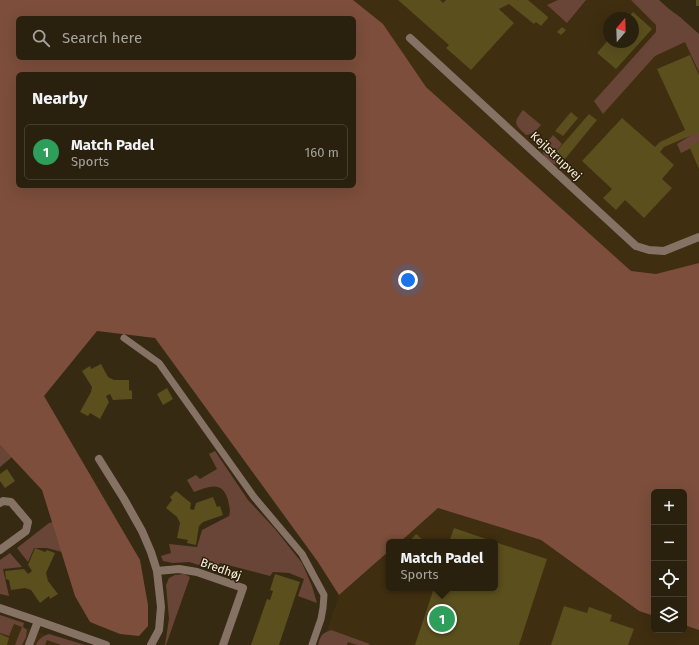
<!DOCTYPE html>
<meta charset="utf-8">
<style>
:root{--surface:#29200e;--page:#352d1c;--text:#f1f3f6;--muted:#a5a39e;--line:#453e2e;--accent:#d93025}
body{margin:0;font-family:"Fira Sans",sans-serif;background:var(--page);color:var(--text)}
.controls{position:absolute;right:12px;bottom:12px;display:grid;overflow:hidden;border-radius:6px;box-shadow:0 4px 16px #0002}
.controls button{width:36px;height:36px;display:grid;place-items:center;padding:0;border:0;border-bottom:1px solid var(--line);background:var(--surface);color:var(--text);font:20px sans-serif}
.compass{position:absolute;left:603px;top:12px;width:36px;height:36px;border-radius:50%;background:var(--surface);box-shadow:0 4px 16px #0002;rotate:19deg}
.you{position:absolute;left:408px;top:280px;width:14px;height:14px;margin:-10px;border:3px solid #fff;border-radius:50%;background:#1a73e8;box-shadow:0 0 0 6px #1a73e833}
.badge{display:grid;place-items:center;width:26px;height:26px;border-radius:50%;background:var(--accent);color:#fff;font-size:13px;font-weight:700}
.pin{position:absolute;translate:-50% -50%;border:2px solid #fff;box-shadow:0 1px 4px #0006}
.popup{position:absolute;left:386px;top:539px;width:112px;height:52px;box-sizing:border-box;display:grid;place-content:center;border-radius:6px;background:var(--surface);filter:drop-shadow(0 1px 3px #0005);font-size:13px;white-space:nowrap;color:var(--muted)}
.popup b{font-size:15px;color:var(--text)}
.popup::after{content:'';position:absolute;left:50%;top:100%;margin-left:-8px;border:8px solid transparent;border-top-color:var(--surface)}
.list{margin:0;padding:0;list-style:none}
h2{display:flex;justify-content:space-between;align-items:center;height:52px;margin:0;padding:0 16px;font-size:17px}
h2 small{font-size:13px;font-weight:400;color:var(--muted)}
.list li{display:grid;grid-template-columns:26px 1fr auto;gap:12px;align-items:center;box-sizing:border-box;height:56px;margin:0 8px 8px;padding:0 8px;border:1px solid var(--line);border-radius:6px}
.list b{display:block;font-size:15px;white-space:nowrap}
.list p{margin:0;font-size:13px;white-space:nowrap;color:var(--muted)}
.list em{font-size:13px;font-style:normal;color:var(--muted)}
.icon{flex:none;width:22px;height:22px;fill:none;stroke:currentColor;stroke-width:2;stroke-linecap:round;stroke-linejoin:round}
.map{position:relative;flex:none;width:699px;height:645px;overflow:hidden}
.search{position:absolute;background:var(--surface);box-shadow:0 4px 16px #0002;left:16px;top:16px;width:340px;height:44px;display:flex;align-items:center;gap:10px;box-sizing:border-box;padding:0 14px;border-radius:6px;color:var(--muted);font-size:15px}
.panel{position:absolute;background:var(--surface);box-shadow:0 4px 16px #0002;left:16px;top:72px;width:340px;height:116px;border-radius:6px}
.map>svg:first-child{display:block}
.built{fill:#3f2e10;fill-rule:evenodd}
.green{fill:#694537}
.forest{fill:#7c4e3b;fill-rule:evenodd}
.building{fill:#5a4f1d}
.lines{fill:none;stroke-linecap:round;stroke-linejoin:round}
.lane{stroke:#857264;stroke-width:7}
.street{stroke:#857264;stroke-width:8}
.labels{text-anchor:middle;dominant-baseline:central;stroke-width:3;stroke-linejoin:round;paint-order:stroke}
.street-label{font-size:12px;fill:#faf1e4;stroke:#2d2009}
</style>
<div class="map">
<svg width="699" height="645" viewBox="0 0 699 645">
<rect width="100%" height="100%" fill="#372a13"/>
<path class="built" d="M330,0H651L699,45V265L653,292L354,28V18ZM609,18H633V42H609Z
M438,508L541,540L638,611L654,616V630H684V625L699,630V645H322L339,595L389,551V588H495V542H400Z
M0,619L77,645H0Z"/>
<path class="green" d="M558,0H586L567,23L547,5Z
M631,0H659L669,9L680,17L699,34V72L685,42L655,56L603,114L594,101L656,32V25Z
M523,110L541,125C537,130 533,134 526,135C514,124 513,123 523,110Z
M699,130V144L681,153L677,144Z
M553,135L562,144L555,153L566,161C564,163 561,165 558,165C552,165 542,157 543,151C543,146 550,139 553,135Z
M0,445L12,457L0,467Z
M215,451L248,500L275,529L302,563L312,586L317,603L298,596L304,579L289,573L273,572L270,576L220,563L215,570L189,562L173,563L163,561L161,556L171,553L169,544L197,547L202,530L229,516C231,510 229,506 228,500C222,480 209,487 194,492L187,480L196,475L200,479L217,469L209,454Z
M53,522L62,552L47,548H34L28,562L17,548L49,523Z
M10,553L22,567L3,569L9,596L0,594V560Z
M184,574L190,577L166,645H165L169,619L166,585L169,578L175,575Z
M0,615L24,623L23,627L27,630L26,637L22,645H15L22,627L14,624L9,636L0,633Z
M331,630L370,644L369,645H357L348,642L347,645H318C321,635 321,634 331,630Z
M49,634L85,645H61L47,640L45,645H36C38,639 43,636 49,634Z"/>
<path class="forest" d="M0,0H353L383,24L426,87L631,271L656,274L699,263V630L684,625V492H654V616L639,611L541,540L438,508L400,542H389V551L339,595L318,562L155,338L97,331L44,396L140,560L148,605V626L139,636L120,634L90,622L75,596L42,490L0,445ZM18,18H354V58H18ZM18,74H354V186H18Z"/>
<path class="building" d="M398,0H440L443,3L446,0H528L548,17V18L541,26L536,22L534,24L509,4L499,9L514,23L471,70L446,48L449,45Z
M696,0H699V6H696Z
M633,12L652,29L616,69L597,53L609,39V42H633V18H628Z
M562,27L566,30L561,35L557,32Z
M690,55L699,75V132L664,147L660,152L674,165L662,179L672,188L644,218L625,200L616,210L603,198L612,189L582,161L622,118L655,147L660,142L685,130L657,69Z
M571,112L578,118L563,136L555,131Z
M589,114L597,120L565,159L556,152Z
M699,142V169L689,146Z
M101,364L108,377L114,380H129V390L132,391V399L113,400L110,394L106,396L109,402L100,419L90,413L88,416L80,412L91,392L92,387L82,371L90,366L91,369Z
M167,388L173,399L163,405L157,394Z
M7,469L15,481L5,488L0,481V474Z
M176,491L191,503L190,509L194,510L196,503L213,497L217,507L220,506L223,515L203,522L199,526L196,545L187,543L188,540L177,538L180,523L177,517L166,508L172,500L170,497Z
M454,528L495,542H449Z
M416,534L422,539L419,542H409Z
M495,542L547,559L519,645H415L434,588H495Z
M35,548L45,552L47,550L55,553L46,573L48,581L58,594L50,599L49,596L40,603L31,590L25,588L11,590L9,580L6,579L5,571L24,569L28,574L32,571L28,565Z
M275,574L300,582L279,645H251L267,599L270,600L273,591L270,590Z
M564,606L587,613L589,607L612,615L610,621L634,629L628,645H551Z
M0,634L9,638L7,645H0Z"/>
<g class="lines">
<path class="lane" d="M124,338L159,363L254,497L302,554L324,595L323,608L321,619L312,645"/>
<path class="street" d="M410,38L636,246L649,250L664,251L699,237
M99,459L124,499L142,531L151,552L157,571L161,607L159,630L151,645
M0,503L3,501L11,502L28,522L26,531L0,550
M157,571L179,569L197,572L243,588L223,645
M0,608L38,621L29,645
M38,621L106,645"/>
</g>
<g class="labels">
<g class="street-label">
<text transform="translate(556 156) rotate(43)">Kejlstrupvej</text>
<text transform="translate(221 569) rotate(20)">Bredhøj</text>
</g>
</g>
</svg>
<div class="controls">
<button>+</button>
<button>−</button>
<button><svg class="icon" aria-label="locate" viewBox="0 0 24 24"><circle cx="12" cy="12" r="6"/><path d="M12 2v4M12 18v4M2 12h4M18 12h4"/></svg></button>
<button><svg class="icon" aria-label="layers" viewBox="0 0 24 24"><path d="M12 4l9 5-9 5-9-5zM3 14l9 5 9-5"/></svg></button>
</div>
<svg class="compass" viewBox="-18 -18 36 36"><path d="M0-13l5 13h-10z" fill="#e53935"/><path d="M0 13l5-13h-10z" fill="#a5a39e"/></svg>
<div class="you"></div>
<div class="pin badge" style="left:442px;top:619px;background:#2e9e5b">1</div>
<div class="popup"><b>Match Padel</b>Sports</div>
<div class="search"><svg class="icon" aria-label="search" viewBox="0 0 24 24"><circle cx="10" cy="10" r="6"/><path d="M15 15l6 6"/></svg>Search here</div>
<section class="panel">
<h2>Nearby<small></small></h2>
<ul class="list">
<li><span class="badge" style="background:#2e9e5b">1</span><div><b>Match Padel</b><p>Sports</p></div><em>160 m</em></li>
</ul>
</section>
</div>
